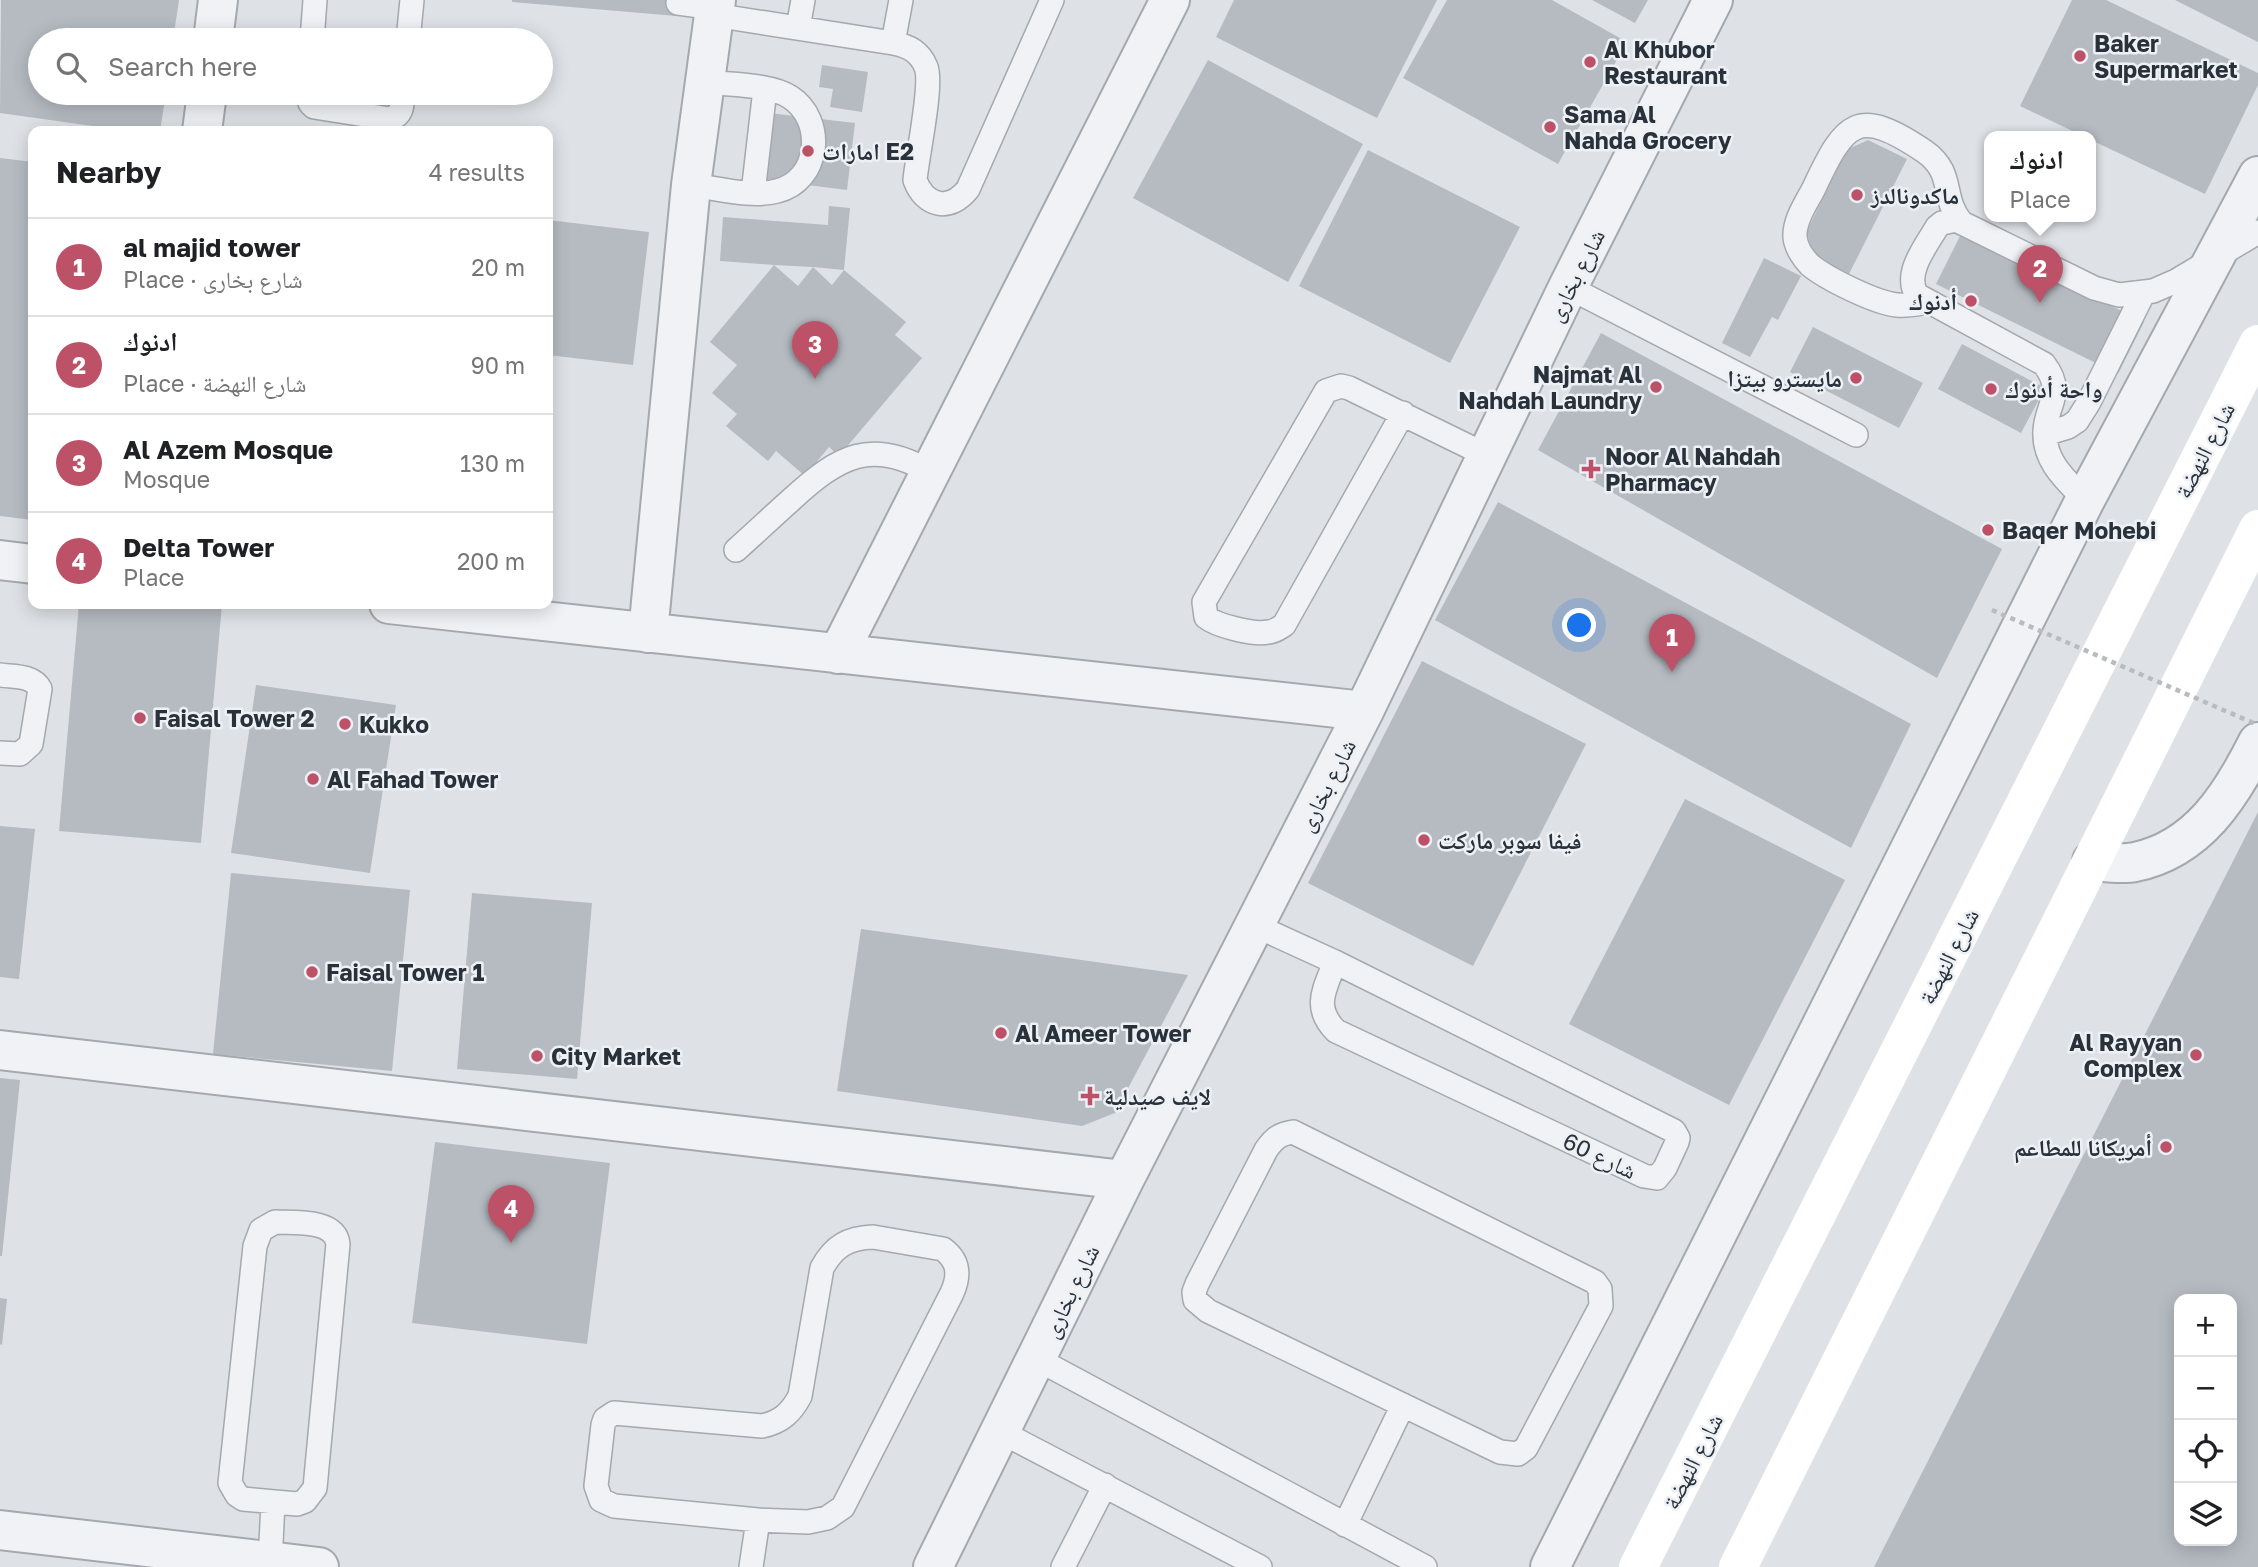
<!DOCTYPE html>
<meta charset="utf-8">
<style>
:root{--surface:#fff;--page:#f6f6f6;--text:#202124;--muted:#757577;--line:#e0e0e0;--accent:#bd5167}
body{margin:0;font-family:"Golos Text","Noto Naskh Arabic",sans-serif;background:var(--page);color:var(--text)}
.controls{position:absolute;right:21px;bottom:21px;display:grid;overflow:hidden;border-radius:14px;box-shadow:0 4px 18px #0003}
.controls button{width:63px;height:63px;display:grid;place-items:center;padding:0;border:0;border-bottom:2px solid var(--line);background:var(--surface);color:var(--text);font:35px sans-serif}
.you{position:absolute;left:1580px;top:626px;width:24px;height:24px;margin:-18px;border:5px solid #fff;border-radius:50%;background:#1a73e8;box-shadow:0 0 0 10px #1a73e833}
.badge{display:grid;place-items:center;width:46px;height:46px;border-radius:50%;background:var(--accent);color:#fff;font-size:23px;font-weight:700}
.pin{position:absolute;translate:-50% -58px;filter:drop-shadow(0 2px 4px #0008)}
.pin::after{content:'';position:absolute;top:37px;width:24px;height:21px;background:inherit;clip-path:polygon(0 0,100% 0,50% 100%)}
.popup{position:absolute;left:1984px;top:131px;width:112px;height:91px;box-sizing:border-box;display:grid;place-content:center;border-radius:14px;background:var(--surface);filter:drop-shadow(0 2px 5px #0005);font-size:23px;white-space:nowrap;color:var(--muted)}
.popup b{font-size:26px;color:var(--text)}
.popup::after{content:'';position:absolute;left:50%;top:100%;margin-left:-14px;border:14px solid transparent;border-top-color:var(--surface)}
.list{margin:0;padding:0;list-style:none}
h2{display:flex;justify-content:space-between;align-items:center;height:91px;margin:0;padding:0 28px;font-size:30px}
h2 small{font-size:23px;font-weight:400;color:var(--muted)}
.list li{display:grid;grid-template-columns:46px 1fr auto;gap:21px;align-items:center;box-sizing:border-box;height:98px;padding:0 28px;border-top:2px solid var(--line)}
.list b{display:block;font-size:26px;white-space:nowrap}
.list p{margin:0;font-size:23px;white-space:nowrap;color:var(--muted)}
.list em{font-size:23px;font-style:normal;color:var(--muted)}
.icon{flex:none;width:38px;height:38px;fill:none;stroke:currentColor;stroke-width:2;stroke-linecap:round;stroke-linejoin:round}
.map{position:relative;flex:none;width:2258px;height:1567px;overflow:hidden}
.search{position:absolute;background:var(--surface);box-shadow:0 4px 18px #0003;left:28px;top:28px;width:525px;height:77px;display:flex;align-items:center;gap:18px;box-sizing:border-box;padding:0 24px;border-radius:38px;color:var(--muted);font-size:26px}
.panel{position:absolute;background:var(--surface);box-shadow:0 4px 18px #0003;left:28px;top:126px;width:525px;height:483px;border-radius:14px}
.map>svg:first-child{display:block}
.building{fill:#b6bbc2;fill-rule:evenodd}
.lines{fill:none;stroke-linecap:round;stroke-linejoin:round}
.lane-casing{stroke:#a4a9af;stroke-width:26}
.street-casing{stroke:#a4a9af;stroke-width:42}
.lane{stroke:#f0f2f5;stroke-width:23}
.street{stroke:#f0f2f5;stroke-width:38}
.secondary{stroke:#fff;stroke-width:38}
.path-bridge{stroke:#b8bcc1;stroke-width:4.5;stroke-dasharray:5 5;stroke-linecap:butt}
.poi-dot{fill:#bd5167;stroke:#edf0f4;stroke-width:2.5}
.labels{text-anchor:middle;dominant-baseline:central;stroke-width:5;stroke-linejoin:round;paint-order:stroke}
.poi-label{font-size:23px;font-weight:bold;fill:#29313b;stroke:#edf0f4;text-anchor:start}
.street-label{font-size:23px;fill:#29313b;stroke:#edf0f4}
</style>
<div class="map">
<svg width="2258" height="1567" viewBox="0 0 2258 1567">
<rect width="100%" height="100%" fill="#dee2e6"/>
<path class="building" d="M1,0H179L173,40H40V93H166L160,131H128L0,113Z
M512,0H678L676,16L512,2Z
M1234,0H1437L1377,118L1216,37Z
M1447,0H1552L1627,42L1558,164L1403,78Z
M1592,0H1648L1635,23Z
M2072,0H2106L2258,73V85L2205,194L2091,140V137H2085L2020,106Z
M2175,0H2258V42Z
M1208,60L1363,144L1288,282L1133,198Z
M822,65L868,72L862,112L830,107L833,89L819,87Z
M769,113L855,123L847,190L761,179Z
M1868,140L1907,159L1849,274L1812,255L1807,231L1846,150Z
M1368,150L1520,227L1450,363L1299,286Z
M0,158L33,162V520L0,516Z
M829,206L850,208L844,270L906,322L895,335L922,358L839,456L829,447L805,476L776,451L768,461L726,426L737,414L712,393L737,365L710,342L774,265L720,261L723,217L828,225ZM774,265L813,267L844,270L832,285L813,267L798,286Z
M548,220L649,232L633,365L548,355Z
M1962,232L2144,322L2118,374L1936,284Z
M1764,258L1801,276L1778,320L1772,317L1750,357L1722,343Z
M1813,327L1923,383L1899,428L1790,372Z
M1601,333L2002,549L1937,678L1538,450Z
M1962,344L2045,388L2021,433L1938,389Z
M1498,502L1911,724L1851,848L1435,620Z
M79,604H222L201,843L59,831Z
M1422,661L1586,744L1473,966L1308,883Z
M256,685L396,705L370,873L231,853Z
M1685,799L1845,880L1729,1105L1569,1024Z
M2258,812V1567H1874ZM2179,1299H2232V1541H2179Z
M0,826L35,829L19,979L0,977Z
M231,873L410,890L392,1071L213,1054Z
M472,893L592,903L577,1079L457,1069Z
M861,929L1188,975L1115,1113L1082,1126L837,1091Z
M0,1078L20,1080L2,1256H0Z
M435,1142L610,1163L587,1344L412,1323Z
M0,1298L7,1299L2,1345L0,1344Z"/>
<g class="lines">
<g class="lane-casing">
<path id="lane" d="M678,3L715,8
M714,15L893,43C909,46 920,52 926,67C933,84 917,157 915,180C925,207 950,212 968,189L1052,0
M798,28L803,0
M312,40L315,0
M408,40L412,0
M893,43L901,0
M308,93L310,103L314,107L390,119C403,115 402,105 403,93
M691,185C718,188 750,198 777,191C820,181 826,120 790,97C770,84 730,85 706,82
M753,193L765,89
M1568,287L1856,435
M1929,302C1918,304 1908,306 1897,305C1876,303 1827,279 1810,265C1803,258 1796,247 1795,237C1794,220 1807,202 1814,188C1845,122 1857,106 1924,151C1956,173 1940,198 1962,223
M1403,413L1284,625C1279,628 1274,632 1268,632C1254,635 1217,626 1206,617L1204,602L1326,391L1341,386L1349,388L1486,455
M2045,434L2068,427L2077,421L2089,402L2144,292
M2085,500C2067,481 2043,461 2045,431C2046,404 2066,393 2044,364L1917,295C1903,274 1926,246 1937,227L1942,223L1956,220L2094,288L2119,295L2153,291L2176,281L2258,232
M736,550C755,533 773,516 792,499C838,457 871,437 930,472
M0,675C14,677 33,675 40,689L31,744L20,754L0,753
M1254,925L1335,962
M1335,962L1674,1131L1678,1138L1677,1142L1665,1168L1657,1178L1644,1176L1336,1031C1312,1007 1325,989 1335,962Z
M1293,1132L1595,1282L1600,1289L1601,1306L1526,1448L1518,1454L1500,1452L1208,1311L1195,1300L1194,1292L1197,1284L1266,1150C1274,1138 1280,1134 1293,1132Z
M275,1222C295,1223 335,1219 338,1244L315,1488L305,1501L297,1504L243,1499L237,1495L230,1483L255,1246L261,1230Z
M873,1237L943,1249C959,1261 960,1275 952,1293L843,1507L827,1518L808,1522L758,1520L614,1506L601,1500L596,1486L603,1425L605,1419L614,1413L762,1426C781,1422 791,1413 800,1396L822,1268C834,1246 848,1238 873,1237Z
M1037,1359L1425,1567
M1001,1432L1260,1567
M1345,1525L1403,1405
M270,1562L273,1503
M751,1567L758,1520
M1063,1567L1105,1485"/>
</g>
<g class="street-casing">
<path id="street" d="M213,40L218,0
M202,131L207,93
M0,560L33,564
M389,604L1364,711
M648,633L691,185L716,0
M838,654L1170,0
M2092,861C2105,862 2122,865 2135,862C2198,849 2231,796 2258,742
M0,1050L1124,1180
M0,1530L319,1567
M933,1567L1124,1180L1364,711L1568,287L1713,0
M1550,1567L2085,500L2258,176"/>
</g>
<use href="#lane" class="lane"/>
<use href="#street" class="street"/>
<path class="secondary" d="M1638,1567L2258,344
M1738,1567L2258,529"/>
<path class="path-bridge" d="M1992,610L2258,725"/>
</g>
<g class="poi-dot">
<circle cx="2080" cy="56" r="7"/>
<circle cx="1590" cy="62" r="7"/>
<circle cx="1550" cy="127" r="7"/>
<circle cx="808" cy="151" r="7"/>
<circle cx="1857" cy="195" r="7"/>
<circle cx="1971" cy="301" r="7"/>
<circle cx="1856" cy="378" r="7"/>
<circle cx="1656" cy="387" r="7"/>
<circle cx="1991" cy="389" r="7"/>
<path d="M1587.5 458.5h7v7h7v7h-7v7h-7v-7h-7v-7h7z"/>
<circle cx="1988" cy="530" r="7"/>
<circle cx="140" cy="718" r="7"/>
<circle cx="345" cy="724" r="7"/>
<circle cx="313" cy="779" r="7"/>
<circle cx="1424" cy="840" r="7"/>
<circle cx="312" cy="972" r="7"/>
<circle cx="1001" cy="1033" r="7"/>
<circle cx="2196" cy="1055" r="7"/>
<circle cx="537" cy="1056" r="7"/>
<path d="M1086.5 1085.5h7v7h7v7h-7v7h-7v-7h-7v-7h7z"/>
<circle cx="2166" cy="1147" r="7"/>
</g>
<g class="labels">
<g class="poi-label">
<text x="2094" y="43">Baker<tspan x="2094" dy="26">Supermarket</tspan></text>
<text x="1604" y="49">Al Khubor<tspan x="1604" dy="26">Restaurant</tspan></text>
<text x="1564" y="114">Sama Al<tspan x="1564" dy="26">Nahda Grocery</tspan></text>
<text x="822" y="151">امارات E2</text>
<text x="1871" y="195">ماكدونالدز</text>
<text x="1957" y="301" text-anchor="end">أدنوك</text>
<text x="1642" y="374" text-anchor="end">Najmat Al<tspan x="1642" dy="26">Nahdah Laundry</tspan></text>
<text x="1842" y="378" text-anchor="end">مايسترو بيتزا</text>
<text x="2005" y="389">واحة أدنوك</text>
<text x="1605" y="456">Noor Al Nahdah<tspan x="1605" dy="26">Pharmacy</tspan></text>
<text x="2002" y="530">Baqer Mohebi</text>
<text x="154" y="718">Faisal Tower 2</text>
<text x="359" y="724">Kukko</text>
<text x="327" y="779">Al Fahad Tower</text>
<text x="1438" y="840">فيفا سوبر ماركت</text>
<text x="326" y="972">Faisal Tower 1</text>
<text x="1015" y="1033">Al Ameer Tower</text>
<text x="2182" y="1042" text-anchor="end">Al Rayyan<tspan x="2182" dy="26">Complex</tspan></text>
<text x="551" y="1056">City Market</text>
<text x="1104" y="1096">لايف صيدلية</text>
<text x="2152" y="1147" text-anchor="end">أمريكانا للمطاعم</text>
</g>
<g class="street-label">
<text transform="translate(1575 275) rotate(-63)">شارع بخارى</text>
<text transform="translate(2204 450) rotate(-63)">شارع النهضة</text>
<text transform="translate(1326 785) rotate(-63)">شارع بخارى</text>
<text transform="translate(1948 956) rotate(-63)">شارع النهضة</text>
<text transform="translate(1600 1155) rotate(25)">شارع 60</text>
<text transform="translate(1070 1291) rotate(-64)">شارع بخارى</text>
<text transform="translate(1692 1461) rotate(-63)">شارع النهضة</text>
</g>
</g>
</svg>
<div class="controls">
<button>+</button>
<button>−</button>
<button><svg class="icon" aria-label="locate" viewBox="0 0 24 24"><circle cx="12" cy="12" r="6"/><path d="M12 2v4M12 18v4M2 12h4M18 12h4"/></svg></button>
<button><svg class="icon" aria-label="layers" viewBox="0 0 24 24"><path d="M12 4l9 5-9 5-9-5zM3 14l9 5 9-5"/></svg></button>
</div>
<div class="you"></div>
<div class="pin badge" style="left:1672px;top:672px">1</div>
<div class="pin badge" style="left:2040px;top:303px">2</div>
<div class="popup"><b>ادنوك</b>Place</div>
<div class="pin badge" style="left:815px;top:379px">3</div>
<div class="pin badge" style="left:511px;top:1243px">4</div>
<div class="search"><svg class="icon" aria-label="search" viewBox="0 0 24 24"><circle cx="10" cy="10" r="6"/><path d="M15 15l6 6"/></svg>Search here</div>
<section class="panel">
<h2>Nearby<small>4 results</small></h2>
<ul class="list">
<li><span class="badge">1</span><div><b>al majid tower</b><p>Place · شارع بخارى</p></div><em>20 m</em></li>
<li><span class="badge">2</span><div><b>ادنوك</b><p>Place · شارع النهضة</p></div><em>90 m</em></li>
<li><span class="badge">3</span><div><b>Al Azem Mosque</b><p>Mosque</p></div><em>130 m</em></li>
<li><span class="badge">4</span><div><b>Delta Tower</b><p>Place</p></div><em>200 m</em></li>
</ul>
</section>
</div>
